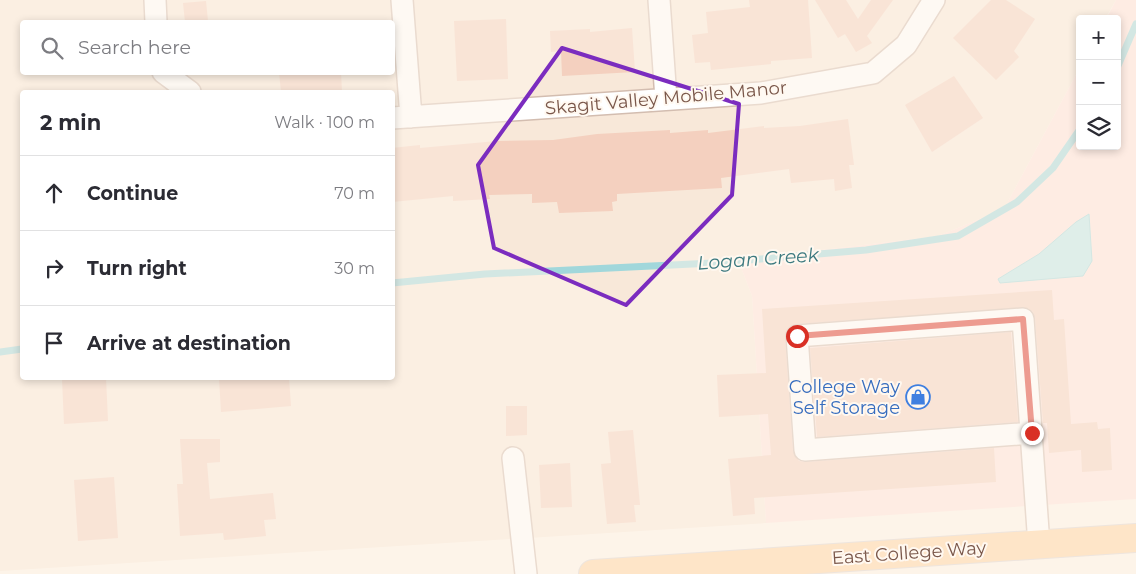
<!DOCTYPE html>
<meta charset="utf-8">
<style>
:root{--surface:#fff;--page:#f7f7f7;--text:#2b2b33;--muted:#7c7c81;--line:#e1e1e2}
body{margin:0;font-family:Montserrat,sans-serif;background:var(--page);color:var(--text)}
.controls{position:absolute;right:15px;top:15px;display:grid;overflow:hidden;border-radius:5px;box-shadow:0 2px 8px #0003}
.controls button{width:45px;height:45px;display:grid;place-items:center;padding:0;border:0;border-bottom:1px solid var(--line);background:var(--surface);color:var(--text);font:25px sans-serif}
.stop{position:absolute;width:15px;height:15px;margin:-11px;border:4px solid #d93025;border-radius:50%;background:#fff}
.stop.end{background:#d93025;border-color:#fff;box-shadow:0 1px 5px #0008}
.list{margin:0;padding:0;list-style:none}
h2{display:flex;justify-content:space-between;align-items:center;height:65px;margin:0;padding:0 20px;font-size:21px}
h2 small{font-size:16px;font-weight:400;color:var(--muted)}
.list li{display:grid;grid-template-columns:32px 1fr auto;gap:15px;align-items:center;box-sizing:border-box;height:75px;padding:0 20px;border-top:1px solid var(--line)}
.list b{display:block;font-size:19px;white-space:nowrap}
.list em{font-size:16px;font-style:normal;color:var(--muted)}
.icon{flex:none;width:28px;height:28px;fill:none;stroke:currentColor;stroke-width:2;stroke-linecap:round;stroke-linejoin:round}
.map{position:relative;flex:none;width:1136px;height:574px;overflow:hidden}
.search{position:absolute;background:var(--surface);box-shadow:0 2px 8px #0003;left:20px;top:20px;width:375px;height:55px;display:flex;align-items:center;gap:12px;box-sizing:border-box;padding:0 18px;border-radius:5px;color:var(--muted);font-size:19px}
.panel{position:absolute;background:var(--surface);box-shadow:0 2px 8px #0003;left:20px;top:90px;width:375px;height:290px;border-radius:5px}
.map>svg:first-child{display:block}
.residential{fill:#f8e8d9;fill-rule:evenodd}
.commercial{fill:#fee3dc}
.water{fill:#bbe6e9;stroke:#a1d7db}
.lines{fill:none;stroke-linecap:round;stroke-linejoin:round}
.stream{stroke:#a1d7db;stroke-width:7}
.building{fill:#f4d0bf}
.minor-casing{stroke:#d3bdb0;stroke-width:24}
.major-casing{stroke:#dcd3d0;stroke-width:30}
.minor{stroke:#fff;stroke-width:21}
.major{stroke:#fed39f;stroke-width:28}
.route{stroke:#d93025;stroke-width:6}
.marked{fill:none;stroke:#7b2cbf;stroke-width:4;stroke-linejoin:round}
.labels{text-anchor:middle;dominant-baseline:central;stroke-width:4;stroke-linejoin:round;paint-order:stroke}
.street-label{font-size:18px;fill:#7a574a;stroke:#fff8f0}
.shop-label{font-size:18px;fill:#366cbe;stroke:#fff8f0;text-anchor:end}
.water-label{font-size:19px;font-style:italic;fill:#3c797f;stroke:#fff8f0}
</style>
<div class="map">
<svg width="1136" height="574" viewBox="0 0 1136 574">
<rect width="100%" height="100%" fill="#fdf4e9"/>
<path class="residential" d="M0,0H1116L1105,19H1080V67L1004,209L938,236L738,260L752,296L766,523L0,571ZM22,22H392V72H22ZM22,92H392V378H22Z"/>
<path class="commercial" d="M1116,0H1136V499L766,523L752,296L738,260L938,236L1004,209L1080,67V146H1117V19H1106Z"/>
<path class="water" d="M1089,214L1092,261L1083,276L1000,283L998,279L1039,254L1076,222Z"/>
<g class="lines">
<path class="stream" d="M1117,68L1136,24
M392,283L485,274L713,263L866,250L958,236L1017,202L1053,168L1080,129
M0,352L22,349"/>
</g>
<path class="building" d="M749,0H808L812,58L771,61V64L711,70L710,62L695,63L692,35L708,33L706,12L750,7Z
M815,0H846L858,19L871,0H893L867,36L872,43L856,52L845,34L838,38Z
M991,0H1006L1035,19L1014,51L1019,57L996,80L953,38Z
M206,1L208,21L185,22L183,3Z
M506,19L508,79L457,81L454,21Z
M632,28L635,72L562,76L561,51L551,52L550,31L590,29V32Z
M279,72H341L342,92H281Z
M954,76L983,118L932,152L905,105Z
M848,119L854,165H849L852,188L835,191L834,179L791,183L789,169L721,178L722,188L617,194V201L612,202L613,211L559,213L557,202L532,203V194L489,195L490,199L453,201V196L392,202V148L420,145V148L497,141L553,140L597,134L670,130V133L708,130V133L764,126V128L800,126Z
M1052,290L1054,320L1064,319L1071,424L1097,422L1098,429L1110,428L1112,470L1082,472L1081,450L1049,453L1047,423H1043L1035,318L1033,312L1028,308L796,324L790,326L785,337L793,451L799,461L806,462L994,448L996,482L754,498L755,514L733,516L728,459L771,455L768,414L719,417L717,375L766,373L762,309Z
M1011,332L1018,422L817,437L810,348Z
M106,378L108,421L64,424L62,379Z
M219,378H289L291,406L221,412Z
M506,406H527V435L506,436Z
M633,430L640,505H634L636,522L607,524L601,464L611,463L608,432Z
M180,439H220V462L207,463L210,499L273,493L276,519L264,520L266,536L224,540L223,533L180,536L177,484H183Z
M570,463L572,507L541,508L539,465Z
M114,477L118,538L78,541L74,480Z"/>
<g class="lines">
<g class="minor-casing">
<path id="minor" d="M155,0L156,22
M402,0L411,117
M659,0L666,99
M163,72L190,92
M392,118L761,93L873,73L906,45L934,0
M1032,433L805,450L797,336L1023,319L1039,545
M513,458L526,574"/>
</g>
<g class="major-casing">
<path id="major" d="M593,574L1136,538"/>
</g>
<use href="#minor" class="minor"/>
<use href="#major" class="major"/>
</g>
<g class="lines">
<path class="route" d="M797,336L1023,319L1032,433"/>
</g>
<path d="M0 0H1136V574H0ZM562,48L739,104L732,195L626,305L494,248L478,165Z" fill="#fdf4e9" fill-opacity=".55" fill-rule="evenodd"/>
<path class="marked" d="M562,48L739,104L732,195L626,305L494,248L478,165Z"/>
<defs>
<g id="shop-ring" transform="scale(1.25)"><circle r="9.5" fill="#fff8f0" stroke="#3f7fe0" stroke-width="1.5"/><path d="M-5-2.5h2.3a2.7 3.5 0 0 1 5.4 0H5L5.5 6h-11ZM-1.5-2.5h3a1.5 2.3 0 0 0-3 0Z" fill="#3f7fe0"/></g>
</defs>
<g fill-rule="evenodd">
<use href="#shop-ring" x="918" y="397"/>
</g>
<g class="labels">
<g class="street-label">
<text transform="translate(666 98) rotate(-5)">Skagit Valley Mobile Manor</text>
<text transform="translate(909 553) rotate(-4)">East College Way</text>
</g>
<g class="shop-label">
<text x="900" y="387">College Way<tspan x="900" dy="21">Self Storage</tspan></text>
</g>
<g class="water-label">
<text transform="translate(758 259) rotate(-4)">Logan Creek</text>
</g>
</g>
</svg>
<div class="controls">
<button>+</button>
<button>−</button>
<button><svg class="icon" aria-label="layers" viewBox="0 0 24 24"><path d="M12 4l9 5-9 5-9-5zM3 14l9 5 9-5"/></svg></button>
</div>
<div class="stop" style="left:797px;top:336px"></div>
<div class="stop end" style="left:1032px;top:433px"></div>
<div class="search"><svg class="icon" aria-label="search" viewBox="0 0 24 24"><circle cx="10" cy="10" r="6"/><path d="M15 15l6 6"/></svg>Search here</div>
<section class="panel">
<h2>2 min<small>Walk · 100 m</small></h2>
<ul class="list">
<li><svg class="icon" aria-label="ahead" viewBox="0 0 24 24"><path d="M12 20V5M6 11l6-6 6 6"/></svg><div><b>Continue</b></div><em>70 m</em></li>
<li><svg class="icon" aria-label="right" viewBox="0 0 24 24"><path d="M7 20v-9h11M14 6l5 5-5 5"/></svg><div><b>Turn right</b></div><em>30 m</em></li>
<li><svg class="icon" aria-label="arrive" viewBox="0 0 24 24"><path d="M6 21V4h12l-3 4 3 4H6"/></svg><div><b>Arrive at destination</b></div></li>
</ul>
</section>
</div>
